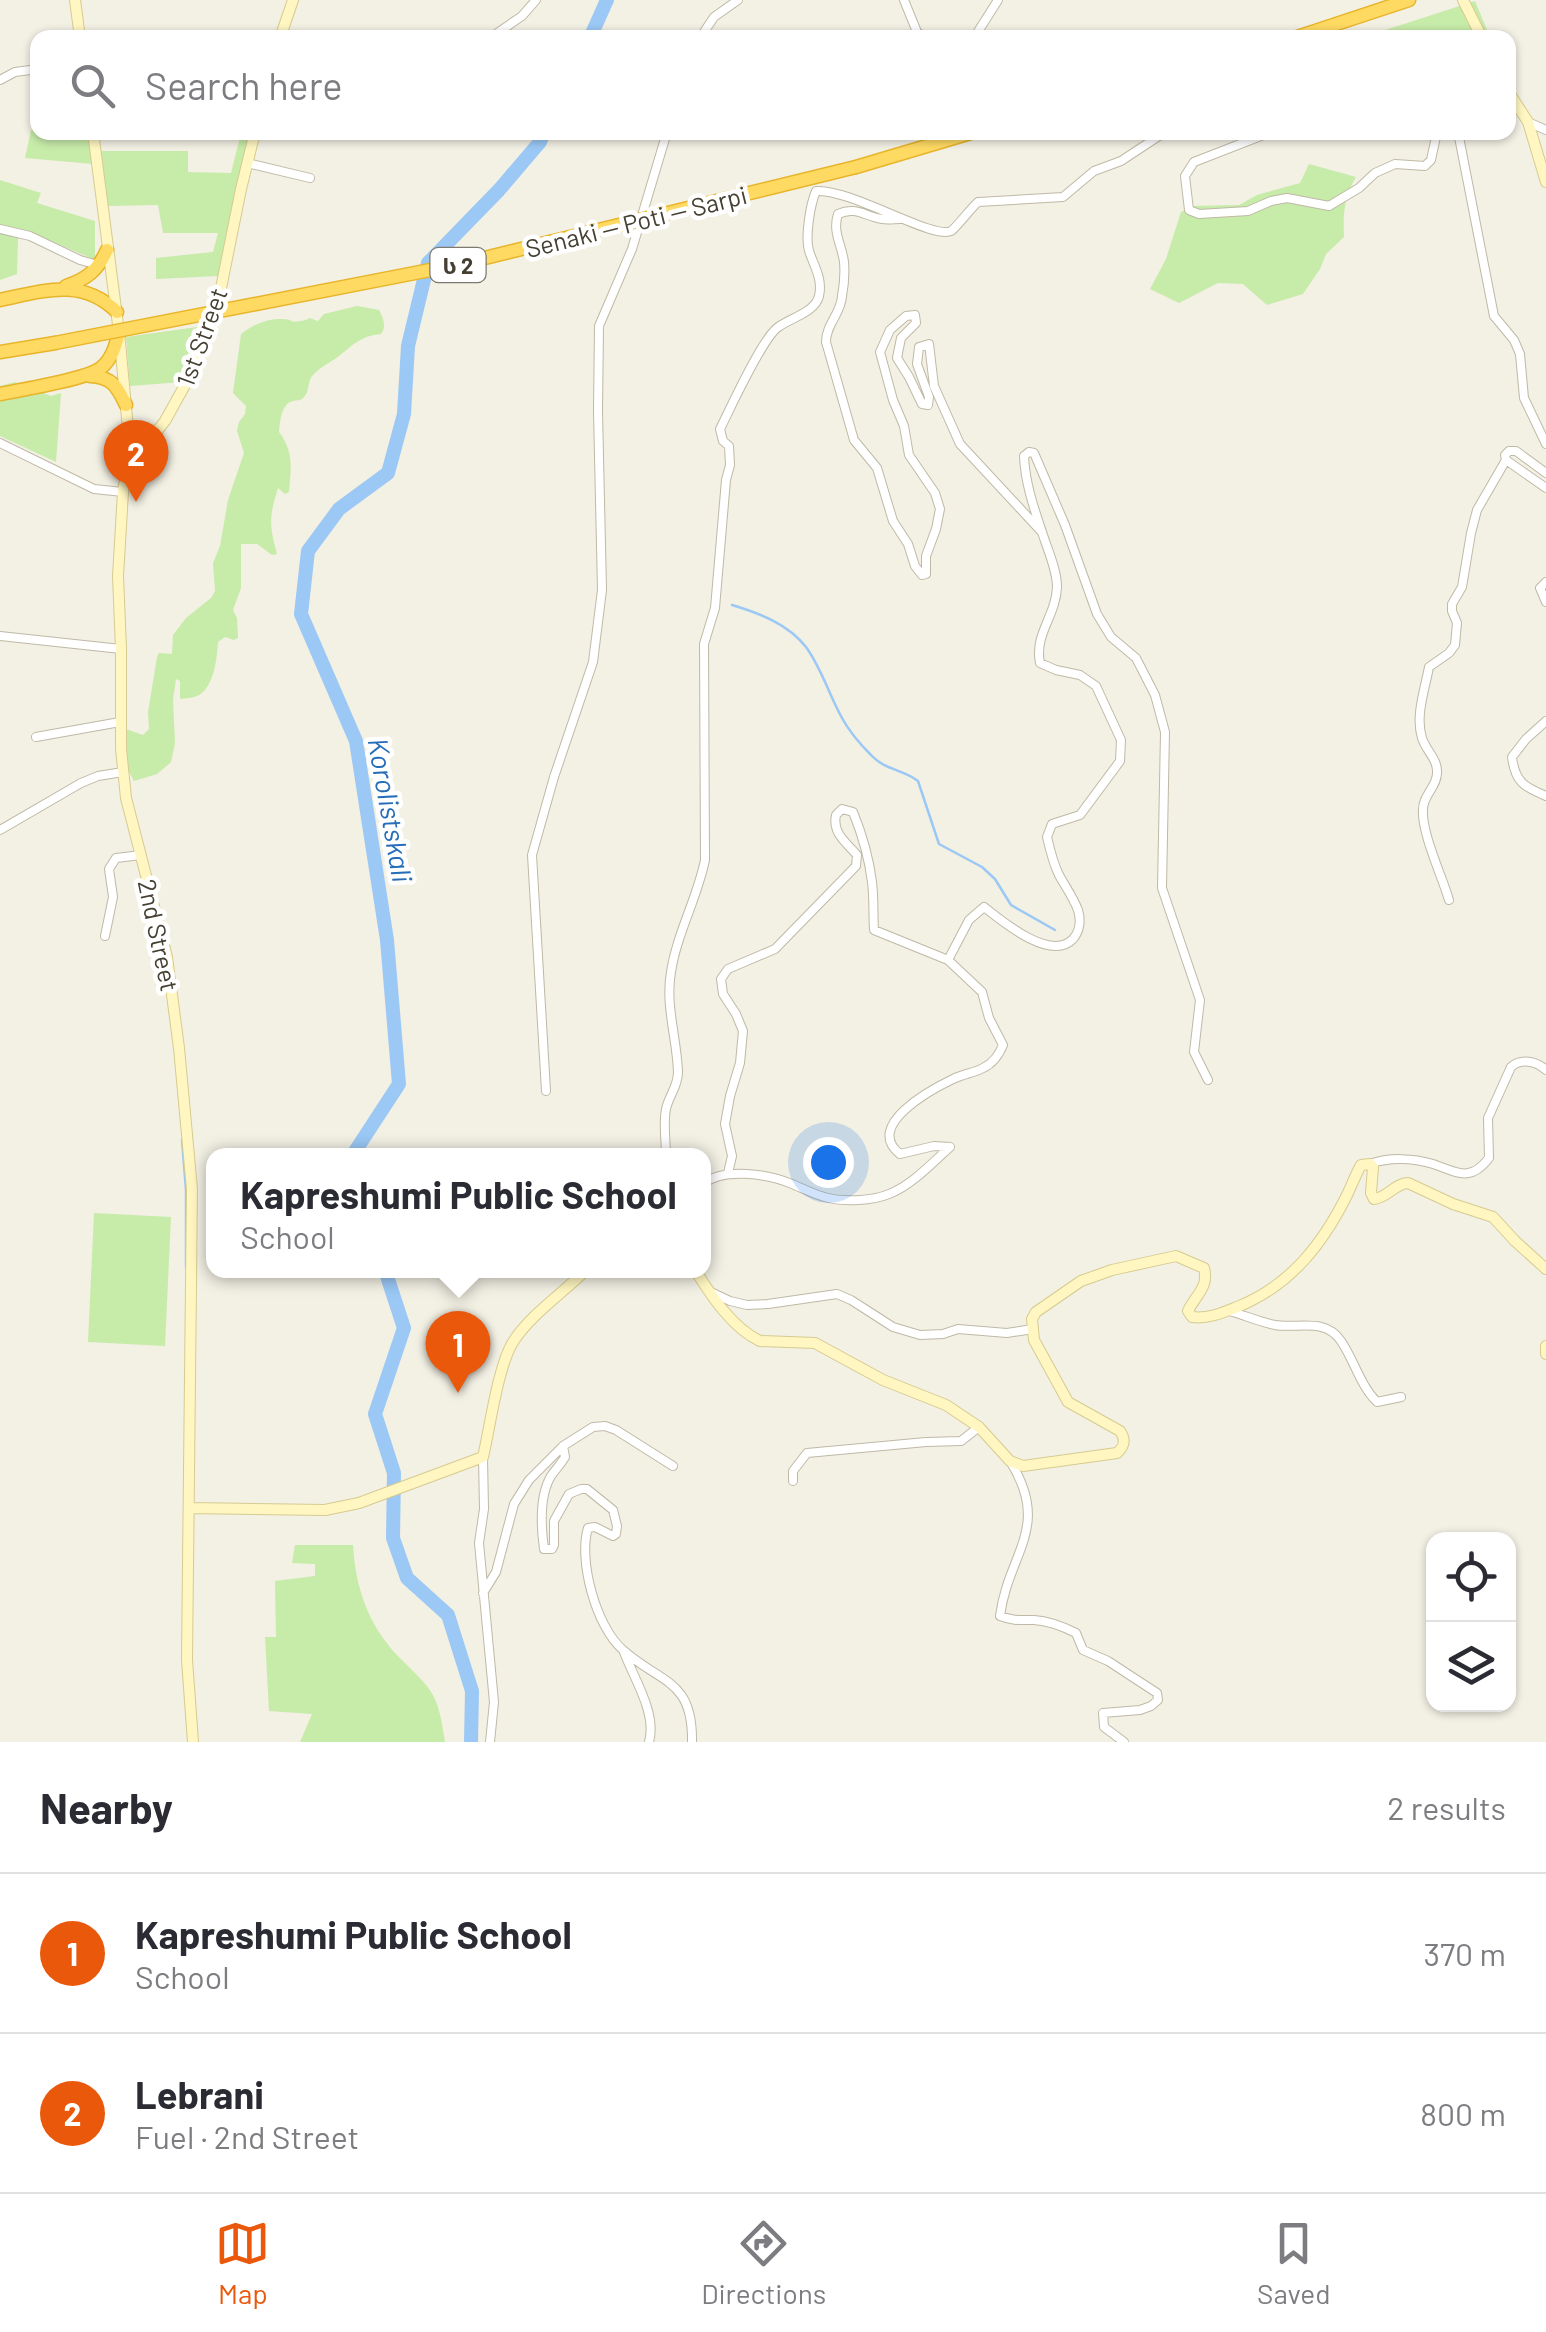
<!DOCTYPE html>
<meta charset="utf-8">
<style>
:root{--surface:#fff;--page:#f7f7f7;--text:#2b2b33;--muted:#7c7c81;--line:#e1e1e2;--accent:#ea580c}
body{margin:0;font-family:Barlow,"Noto Sans Georgian",sans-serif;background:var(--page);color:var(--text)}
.controls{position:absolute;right:30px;bottom:30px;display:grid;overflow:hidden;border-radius:20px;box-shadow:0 2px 8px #0004}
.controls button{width:90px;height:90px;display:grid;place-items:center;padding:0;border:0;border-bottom:2px solid var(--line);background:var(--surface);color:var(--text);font:50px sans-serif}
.you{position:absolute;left:828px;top:1162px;width:35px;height:35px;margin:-25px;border:8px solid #fff;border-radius:50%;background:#1a73e8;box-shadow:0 0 0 15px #1a73e833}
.badge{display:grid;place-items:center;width:65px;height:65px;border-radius:50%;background:var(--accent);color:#fff;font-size:32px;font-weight:700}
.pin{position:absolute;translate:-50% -82px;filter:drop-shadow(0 2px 5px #0008)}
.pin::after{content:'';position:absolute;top:52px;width:35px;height:30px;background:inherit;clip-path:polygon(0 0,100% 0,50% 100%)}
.popup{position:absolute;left:206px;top:1148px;width:505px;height:130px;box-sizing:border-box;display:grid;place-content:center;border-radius:20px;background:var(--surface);filter:drop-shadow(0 2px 8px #0005);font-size:32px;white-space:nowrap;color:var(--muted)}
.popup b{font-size:38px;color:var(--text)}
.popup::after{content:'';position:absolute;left:50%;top:100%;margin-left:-20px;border:20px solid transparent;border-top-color:var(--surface)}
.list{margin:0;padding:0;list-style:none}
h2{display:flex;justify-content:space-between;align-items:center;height:130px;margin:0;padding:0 40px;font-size:42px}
h2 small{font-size:32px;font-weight:400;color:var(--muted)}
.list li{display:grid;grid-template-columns:65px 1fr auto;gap:30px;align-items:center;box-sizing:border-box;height:160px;padding:0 40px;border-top:2px solid var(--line)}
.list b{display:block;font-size:38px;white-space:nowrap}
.list p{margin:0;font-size:32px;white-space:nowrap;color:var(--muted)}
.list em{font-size:32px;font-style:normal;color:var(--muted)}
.icon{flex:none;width:55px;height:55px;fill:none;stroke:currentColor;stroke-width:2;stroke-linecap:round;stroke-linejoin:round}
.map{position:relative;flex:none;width:1546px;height:1742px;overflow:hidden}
.search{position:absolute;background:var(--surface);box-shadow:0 2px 8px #0004;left:30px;right:30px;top:30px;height:110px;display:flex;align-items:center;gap:25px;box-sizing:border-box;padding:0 35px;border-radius:20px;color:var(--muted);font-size:38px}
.sheet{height:450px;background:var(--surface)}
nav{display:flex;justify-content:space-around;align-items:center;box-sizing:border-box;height:140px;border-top:2px solid var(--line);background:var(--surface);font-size:28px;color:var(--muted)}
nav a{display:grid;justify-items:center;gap:5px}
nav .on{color:var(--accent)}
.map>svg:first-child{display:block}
.green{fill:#c7eba9}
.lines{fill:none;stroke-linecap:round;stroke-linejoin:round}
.stream{stroke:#9bc8f5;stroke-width:2.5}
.river{stroke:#9bc8f5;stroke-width:14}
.street-casing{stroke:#bfb9a6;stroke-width:10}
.secondary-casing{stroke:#d6cb90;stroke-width:12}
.highway-casing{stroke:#e8b429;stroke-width:15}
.street{stroke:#fff;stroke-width:8}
.secondary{stroke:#fff6c2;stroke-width:10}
.highway{stroke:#ffda63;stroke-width:12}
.highway-bridge-casing{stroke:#e8b429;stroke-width:15;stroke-linecap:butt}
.highway-bridge{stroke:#ffda63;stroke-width:12}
.labels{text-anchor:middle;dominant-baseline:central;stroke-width:9;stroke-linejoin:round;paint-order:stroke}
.shield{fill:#fff;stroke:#7e7970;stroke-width:2.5}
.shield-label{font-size:22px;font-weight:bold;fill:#464033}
.street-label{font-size:25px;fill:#464033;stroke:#fff}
.water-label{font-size:28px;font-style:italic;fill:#256db9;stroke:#fff}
</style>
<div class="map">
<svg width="1546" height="1742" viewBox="0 0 1546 1742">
<rect width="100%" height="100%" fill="#f3f0e4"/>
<path class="green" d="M1475,1L1490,37L1371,38L1370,35Z
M31,130H37L38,132L88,136L93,164L25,158Z
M241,133H251L218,276L156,279V258L213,252L218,233H163L158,205L108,206L101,151H188V172L231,173Z
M1309,164L1356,177C1344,197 1343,213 1344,237L1326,254L1320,269L1303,294L1267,305L1243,284L1218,283L1179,303L1150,289L1166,259L1181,212L1192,206L1239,205L1257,195L1300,183Z
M0,180L41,193L37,203L95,221V260L28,231L0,225Z
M0,233L18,238L17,274L0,280Z
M357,306L379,310C383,318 387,326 381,334C361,336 354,344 339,356C331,362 320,367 313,375C307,381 310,391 304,397C300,402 296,399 290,402C281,407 280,422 279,432C294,452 291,468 289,492L285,494L278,488C269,517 269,524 277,554L272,555L257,544H241V588L233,610L237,618L238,638L234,640L225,637L218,642C217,658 214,689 197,696C192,698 186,698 180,699V681L176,679L173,700L175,743L171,762L157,774L134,781L128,770L123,728L143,735L149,729L148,712L157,657L159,653L172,654L173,635L186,618L211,598L215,591L213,563L220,546L228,500L244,453L237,431L239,422L245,414L246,406L233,393L241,334C252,325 268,318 283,319C298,320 286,323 301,321C316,318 303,316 318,321L324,314Z
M204,326L182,382L130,386L126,337Z
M15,382L51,396L61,393L56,462L0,436V386Z
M94,1213L171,1217L165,1346L88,1342Z
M295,1545H353C355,1580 364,1613 386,1642C398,1659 417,1672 429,1689C440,1704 442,1724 445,1742H300L312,1714L269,1711L265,1637H276L275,1581L315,1576V1564L292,1563Z"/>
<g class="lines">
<path class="stream" d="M732,605C759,613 788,624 806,647C822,669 829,695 842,718C849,731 861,745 871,755C886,771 903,769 918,781L939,844L982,867L995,879L1011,905L1055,930
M182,1140L186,1190V1267"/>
<path class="river" d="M590,38L607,0
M352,1156L399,1084L387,940L356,741L301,614L308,551L339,509L388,473L404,414L408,346L428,263L499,190L540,142L544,132
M385,1270L404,1328L375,1414L394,1473L393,1538L407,1578L448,1615L472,1691L471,1742"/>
<g class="street-casing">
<path id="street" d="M904,0L917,32L926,38
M490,38L522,16L536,0
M700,38L714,17L738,0
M974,38L998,0
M0,80L15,72L38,69
M1528,122L1546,130
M1271,132L1194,162L1185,176L1189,210L1199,214L1248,211L1271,201L1287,198L1329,206L1359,188L1375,173L1395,164L1425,166L1431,160L1437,132
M1458,132L1494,316L1514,340L1520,354L1524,398L1546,444
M247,163L310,178
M900,219C894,219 888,220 882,219C864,216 856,206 838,214C832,232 842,245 844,262C845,273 844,285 842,296C841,314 826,324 826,342L854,440L877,468L893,521L908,544L915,566L922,575L926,574V556L936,529L940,509L935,493L909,455L904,426L893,400L880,352L890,330L906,316L915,315L916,323L901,338L897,358L909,377L922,404L928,405L929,397L917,364L919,347L929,344L934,386L960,444L1040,530
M0,229L30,236L80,260L98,265
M0,443L94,489L123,492
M1546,473L1516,451H1509L1505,455L1506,460L1546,488
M1546,582L1540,588L1546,602
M0,636L121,649
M1546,721L1526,739L1512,757C1515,782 1524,787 1546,796
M36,737L120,722
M0,830L81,783L98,776L123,772
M1449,900C1442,876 1421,832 1423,809C1423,795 1437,787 1437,773C1438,759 1426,751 1422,738C1415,716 1425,689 1429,667L1449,653L1455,645L1457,623L1452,611V604L1462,587L1471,533L1477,510L1506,460
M105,936L113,897L109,869L116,858L141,855
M948,960L969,920L984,907C1003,922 1051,962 1073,939C1080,931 1081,920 1078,910C1073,897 1065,886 1059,875C1053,863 1050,850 1047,837L1052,824L1080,815L1120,761L1121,740L1096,686L1080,675L1056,670L1040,663C1034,634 1056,616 1057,587C1057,572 1050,555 1045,541C1036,514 1025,485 1024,456L1029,452L1034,453L1065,525L1097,614L1111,637L1136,658L1155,695L1165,732L1162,888L1200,1000L1194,1052L1208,1080
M546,1091L532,855L554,777L593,662L602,590L598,411L599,326L632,249L667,132
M666,1156C666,1141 663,1123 666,1109C669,1095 678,1087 678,1072C677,1039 665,1005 671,972C677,933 697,899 705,860L704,644L715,608L726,480L730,465L729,446L723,441L720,429C731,407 761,341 777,328C789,318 815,313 819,296C823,279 814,266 809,251C805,237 810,205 816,191C849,188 933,240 951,231C956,228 971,208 978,202L1063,197L1094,171L1121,161L1165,132
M1370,1164C1389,1157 1413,1158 1433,1164C1457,1172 1470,1183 1489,1158L1488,1118L1511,1067C1521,1058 1536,1061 1546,1070
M728,1173L732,1156L725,1124L730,1096L740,1063L743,1031L736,1014L723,994L721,979L728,969L775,949L856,866L857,855C846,842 832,833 836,815L842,809L853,812C862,834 869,858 872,882C874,897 873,914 874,930L948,960L982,992L989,1018L1003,1045C999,1055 994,1063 983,1068C974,1073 963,1074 953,1079C930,1090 864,1126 900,1154L934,1146L950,1147
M703,1184C724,1167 768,1174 792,1184C804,1189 815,1195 828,1198C845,1202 872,1201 889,1194C912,1185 932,1163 950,1147
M713,1293L730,1301L747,1305L768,1304L837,1294L851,1300L893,1327L920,1335L943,1334L958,1329L1007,1333L1033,1329
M1229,1311C1244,1315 1260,1322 1275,1325C1298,1329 1325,1317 1341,1341C1354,1360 1360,1385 1377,1402L1401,1397
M563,1446L565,1457C561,1464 555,1470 551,1476C539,1496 541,1527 544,1549H552L554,1545V1521L569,1494L581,1489H587L613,1510L617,1526L616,1534L613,1536L595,1527L588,1528C578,1560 596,1627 623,1650C661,1684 693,1679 692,1742
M483,1457L484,1509L479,1543L494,1702L490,1742
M1010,1461C1052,1528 1008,1553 1000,1616C1013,1621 1021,1620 1034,1620C1049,1621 1062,1626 1076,1633L1083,1650L1108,1661L1157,1693L1158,1700L1151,1706L1140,1710L1103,1713L1104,1727L1124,1742
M793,1481V1471L807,1453L926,1442L961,1441L979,1427
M483,1593L496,1572L514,1504L529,1480L563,1446L593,1427L605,1426L616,1430L673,1466
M624,1652C634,1679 657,1713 649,1742"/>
</g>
<g class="secondary-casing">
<path id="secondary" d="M75,0L80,38
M1463,0L1482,38
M280,38L293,0
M1508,91L1528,122L1546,182
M93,132L119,332L129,439L127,468L123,492L118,576L121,649V749L126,798L167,957L179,1048L192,1189L187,1660L193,1742
M128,426C139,435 146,434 159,429
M128,468L165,421L185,385L217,308L241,189L255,132
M695,1270C711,1295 732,1328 760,1341L815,1343L883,1380L946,1405L979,1427L1010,1461L1023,1466L1117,1453C1125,1446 1126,1440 1120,1431L1068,1402L1034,1340L1032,1319L1036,1312L1081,1281L1112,1270L1176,1256L1204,1268C1209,1288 1196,1294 1188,1311L1192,1317C1208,1319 1222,1313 1237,1307C1290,1286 1323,1244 1348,1193C1352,1184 1356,1174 1361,1165L1370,1164L1373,1167L1371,1193L1374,1199C1387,1198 1394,1184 1408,1183L1453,1204L1493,1217L1515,1241L1546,1269
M1546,1346V1354
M189,1508L325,1510L359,1503L483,1457C490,1427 498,1366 513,1342C530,1315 563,1293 586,1270"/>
</g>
<g class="highway-casing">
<path id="highway" d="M1294,38L1409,0
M856,167L974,132
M66,286C87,279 98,270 107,250
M0,300C43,291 82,277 117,312
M0,352L55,343
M90,376C112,377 117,386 126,405
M0,394C21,390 87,379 101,368C112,359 116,345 119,332"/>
</g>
<use href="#street" class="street"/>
<use href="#secondary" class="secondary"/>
<use href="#highway" class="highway"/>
<g class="highway-bridge-casing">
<path id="highway-bridge" d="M55,343L456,265L856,167"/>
</g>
<use href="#highway-bridge" class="highway-bridge"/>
</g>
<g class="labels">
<rect class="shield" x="430.5" y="248" width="55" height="34" rx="8"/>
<g class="shield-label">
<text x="458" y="265">ს 2</text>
</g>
<g class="street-label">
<text transform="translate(636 221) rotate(-14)">Senaki — Poti — Sarpi</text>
<text transform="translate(201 337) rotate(-70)">1st Street</text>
<text transform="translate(159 935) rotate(78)">2nd Street</text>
</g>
<g class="water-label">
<text transform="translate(391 810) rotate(80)">Korolistskali</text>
</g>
</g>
</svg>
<div class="controls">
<button><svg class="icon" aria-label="locate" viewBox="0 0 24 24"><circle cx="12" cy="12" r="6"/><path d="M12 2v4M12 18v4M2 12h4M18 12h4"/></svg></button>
<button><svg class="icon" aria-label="layers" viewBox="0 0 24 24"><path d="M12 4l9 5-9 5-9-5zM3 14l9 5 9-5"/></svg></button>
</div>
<div class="you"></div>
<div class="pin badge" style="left:458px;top:1393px">1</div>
<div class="popup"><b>Kapreshumi Public School</b>School</div>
<div class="pin badge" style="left:136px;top:502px">2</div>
<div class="search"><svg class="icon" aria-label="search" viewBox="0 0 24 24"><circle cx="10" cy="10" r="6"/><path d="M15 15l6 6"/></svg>Search here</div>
</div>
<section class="sheet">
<h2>Nearby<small>2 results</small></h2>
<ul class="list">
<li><span class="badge">1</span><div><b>Kapreshumi Public School</b><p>School</p></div><em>370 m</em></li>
<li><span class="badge">2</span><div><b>Lebrani</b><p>Fuel · 2nd Street</p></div><em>800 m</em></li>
</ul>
</section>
<nav>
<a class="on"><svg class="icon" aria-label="map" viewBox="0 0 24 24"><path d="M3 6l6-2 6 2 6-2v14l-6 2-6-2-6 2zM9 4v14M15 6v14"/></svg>Map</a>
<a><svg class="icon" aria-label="directions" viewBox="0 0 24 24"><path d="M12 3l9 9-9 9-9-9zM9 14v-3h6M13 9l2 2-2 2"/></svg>Directions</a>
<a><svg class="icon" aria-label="saved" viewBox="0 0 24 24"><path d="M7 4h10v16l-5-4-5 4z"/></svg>Saved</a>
</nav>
